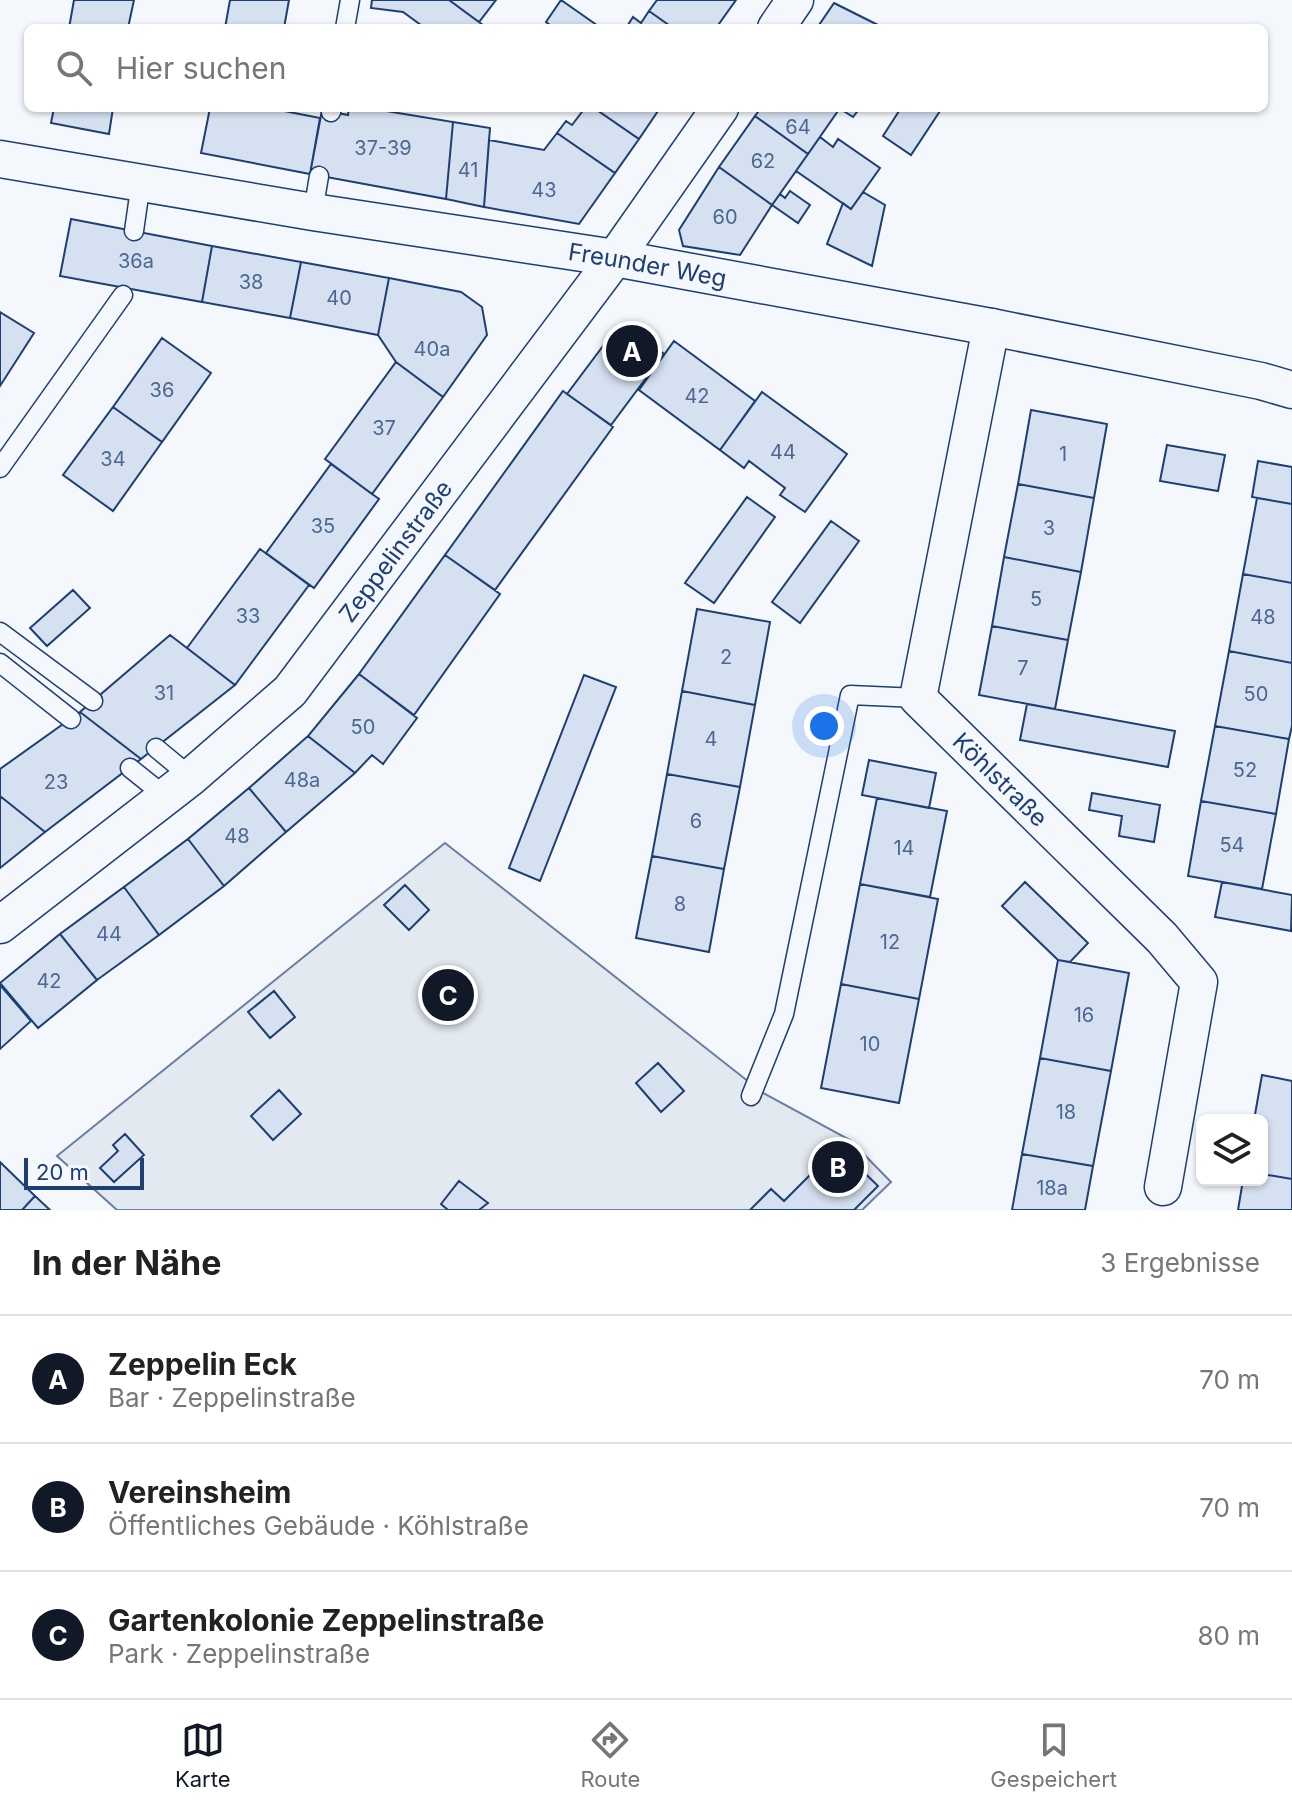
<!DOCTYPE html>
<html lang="de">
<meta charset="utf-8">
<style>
:root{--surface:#fff;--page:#f6f6f6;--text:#222;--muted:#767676;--line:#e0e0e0;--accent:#111827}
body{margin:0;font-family:Inter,sans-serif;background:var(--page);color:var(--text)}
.controls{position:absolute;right:24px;bottom:24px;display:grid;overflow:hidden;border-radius:12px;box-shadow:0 2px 6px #0004}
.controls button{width:72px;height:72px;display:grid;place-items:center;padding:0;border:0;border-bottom:2px solid var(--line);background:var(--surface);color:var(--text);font:40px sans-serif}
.scale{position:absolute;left:24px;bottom:20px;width:120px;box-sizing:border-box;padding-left:8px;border:4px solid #1d3f73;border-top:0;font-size:22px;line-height:28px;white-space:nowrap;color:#1d3f73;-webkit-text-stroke:6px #f4f7fb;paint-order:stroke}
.you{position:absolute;left:824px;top:726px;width:28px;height:28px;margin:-20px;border:6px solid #fff;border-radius:50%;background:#1a73e8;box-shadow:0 0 0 12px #1a73e833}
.badge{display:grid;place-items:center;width:52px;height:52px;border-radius:50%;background:var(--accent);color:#fff;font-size:26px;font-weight:700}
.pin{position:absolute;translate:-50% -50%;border:4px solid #fff;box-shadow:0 2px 8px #0006}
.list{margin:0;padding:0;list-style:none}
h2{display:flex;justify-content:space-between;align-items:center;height:104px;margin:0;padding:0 32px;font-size:34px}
h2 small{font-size:26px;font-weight:400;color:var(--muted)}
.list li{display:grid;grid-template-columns:52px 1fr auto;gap:24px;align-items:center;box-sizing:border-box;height:128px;padding:0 32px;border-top:2px solid var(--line)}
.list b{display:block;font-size:30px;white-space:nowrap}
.list p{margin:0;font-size:26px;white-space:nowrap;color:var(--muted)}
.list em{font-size:26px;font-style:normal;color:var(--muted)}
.icon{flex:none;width:44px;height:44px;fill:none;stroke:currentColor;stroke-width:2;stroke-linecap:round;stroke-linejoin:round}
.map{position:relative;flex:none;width:1292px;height:1210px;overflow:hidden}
.search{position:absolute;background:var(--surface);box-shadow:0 2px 6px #0004;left:24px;right:24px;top:24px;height:88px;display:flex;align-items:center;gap:20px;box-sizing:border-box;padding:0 28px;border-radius:12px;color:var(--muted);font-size:30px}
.sheet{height:488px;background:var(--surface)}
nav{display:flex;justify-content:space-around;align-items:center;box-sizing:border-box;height:112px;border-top:2px solid var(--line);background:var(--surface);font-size:22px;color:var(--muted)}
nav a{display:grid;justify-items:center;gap:4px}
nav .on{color:var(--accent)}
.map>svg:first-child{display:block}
.green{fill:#e3e9f0;stroke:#687fa3;stroke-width:2}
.building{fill:#d5e0f0;stroke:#1d3f73;stroke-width:2}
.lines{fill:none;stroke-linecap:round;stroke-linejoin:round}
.lane-casing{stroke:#1d3f73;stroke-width:21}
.street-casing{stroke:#1d3f73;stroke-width:39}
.lane{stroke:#f4f7fb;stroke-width:18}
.street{stroke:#f4f7fb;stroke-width:36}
.labels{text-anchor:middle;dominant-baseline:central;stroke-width:6;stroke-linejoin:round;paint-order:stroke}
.number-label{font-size:20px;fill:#4b6792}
.street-label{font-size:24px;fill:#1d3f73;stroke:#f4f7fb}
</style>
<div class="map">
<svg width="1292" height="1210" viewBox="0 0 1292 1210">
<rect width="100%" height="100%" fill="#f4f7fb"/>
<path class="green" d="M445,843L763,1093L850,1140L891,1182L862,1210H117L57,1156Z"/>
<path class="building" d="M74,0H134L128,28H69Z
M230,0H289L284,28H225Z
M372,0H449L487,28H425L403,12L371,8Z
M449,0H496L479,22Z
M561,0L601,28H554L546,22Z
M657,0H736L716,28H673L649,11Z
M834,3L884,28H817Z
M649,11L673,28H626L633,17L641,23Z
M54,108H113L109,134L51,123Z
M210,108H269L320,118L310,174L201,153Z
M349,108H368L453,122L446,199L310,174L322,110L348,115Z
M585,108H594L639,139L615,173L557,133L566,121L572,125Z
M594,108H660L639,139Z
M761,108H840L808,154L755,116Z
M839,108H860L853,117Z
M901,108H942L911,155L883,136Z
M755,116L808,154L772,205L719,167Z
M453,122L490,128L484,207L446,199Z
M557,133L615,173L579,224L484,207L489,140L544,150Z
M820,137L833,147L838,139L880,168L851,209L796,171Z
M719,167L772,205L740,255L683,246L679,230Z
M790,191L810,205L798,223L772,205L780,194L785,198Z
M863,192L885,205L872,266L827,244L843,203L851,209Z
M71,219L212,246L202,302L60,276Z
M212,246L301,262L290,318L202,302Z
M301,262L389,278L378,335L290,318Z
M389,278L461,292L482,307L487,335L443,397L396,362L378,335Z
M0,312L34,333L0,386Z
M630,329L664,354L611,425L567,394L609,338L623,339Z
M162,338L211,373L162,442L113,407Z
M674,341L755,401L720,450L639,390Z
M396,362L443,397L372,494L325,459Z
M563,391L613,427L495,590L445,555Z
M762,392L847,454L805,512L780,495L785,488L749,461L744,468L720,450Z
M113,407L162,442L113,511L63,475Z
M1031,410L1107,424L1094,498L1018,484Z
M1167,445L1225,455L1218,491L1160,481Z
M1258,461L1292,467V504L1252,497Z
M331,464L379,499L314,588L266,553Z
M1018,484L1094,498L1081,572L1004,557Z
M747,497L775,517L714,603L685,583Z
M1257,498L1292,504V583L1243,574Z
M831,521L859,541L800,623L772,602Z
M260,549L309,585L235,685L187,648Z
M445,555L500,594L414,715L359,674Z
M1004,557L1081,572L1068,640L992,626Z
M1243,574L1292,583V663L1229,651Z
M73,590L90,608L47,646L30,628Z
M697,609L770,622L755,705L682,691Z
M992,626L1068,640L1055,709L979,695Z
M170,635L235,685L141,759L80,712Z
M1229,651L1292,663V726L1289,739L1215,726Z
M359,674L417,718L383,764L372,755L355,773L308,736Z
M584,675L616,687L540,881L509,868Z
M682,691L755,705L740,787L667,774Z
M1027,704L1175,731L1168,767L1020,740Z
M80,712L141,759L45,832L0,796V769Z
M1215,726L1289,739L1276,814L1201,801Z
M308,736L355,773L286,832L249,788Z
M869,760L936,773L929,808L862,795Z
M667,774L740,787L724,869L652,856Z
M249,788L286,832L224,886L188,839Z
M1092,793L1160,805L1154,842L1119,836L1122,816L1089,810Z
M0,796L45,832L0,868Z
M877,798L947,811L930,897L860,884Z
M1201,801L1276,814L1262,889L1188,876Z
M188,839L224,886L159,935L124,887Z
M652,856L724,869L709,952L636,938Z
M1025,882L1088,943L1070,962L1058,960L1002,906Z
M1222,882L1292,895L1291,931L1215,917Z
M860,884L938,899L919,999L841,984Z
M405,885L429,910L409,930L384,905Z
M124,887L159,935L97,980L60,934Z
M60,934L97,980L38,1028L0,983Z
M1058,960L1129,973L1111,1071L1040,1058Z
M841,984L919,999L899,1103L821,1088Z
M0,985L31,1021L0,1049Z
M274,991L295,1017L270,1038L248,1012Z
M1040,1058L1111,1071L1093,1166L1022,1154Z
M658,1063L684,1091L661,1112L636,1083Z
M1262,1075L1292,1081V1179L1262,1174V1120H1254Z
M279,1090L301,1114L273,1140L251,1116Z
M125,1134L144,1155L114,1182L100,1168L118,1151L113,1145Z
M838,1147L878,1186L854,1210H750L771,1189L784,1201Z
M1022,1154L1093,1166L1085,1210H1012Z
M0,1162L35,1196L22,1210H0Z
M1262,1174L1292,1179V1210H1238L1243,1180H1262Z
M459,1181L488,1203L479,1210H448L441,1204Z
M35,1196L50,1210H22Z"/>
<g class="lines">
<g class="lane-casing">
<path id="lane" d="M345,28L350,0
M331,112L332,108
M313,212L319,176
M134,231L141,182
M0,468L123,295
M0,632L93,701
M0,663L71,719
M156,748L191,777
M130,768L165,796
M751,1096L784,1014L850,695L918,698"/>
</g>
<g class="street-casing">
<g id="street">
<path d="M776,28L795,0"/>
<path id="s1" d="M0,159L313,212L615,258L991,327L1261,381L1292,390"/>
<path id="s2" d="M991,327L918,698L1162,938L1199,982L1163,1187"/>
<path id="s3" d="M0,925L191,777L290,691L615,258L720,108"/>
</g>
</g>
<use href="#lane" class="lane"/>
<use href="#street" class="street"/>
</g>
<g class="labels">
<g class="number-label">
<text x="798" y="127">64</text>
<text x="383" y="148">37-39</text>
<text x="763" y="161">62</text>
<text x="468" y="170">41</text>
<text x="544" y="190">43</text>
<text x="725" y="217">60</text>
<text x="136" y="261">36a</text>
<text x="251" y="282">38</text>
<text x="339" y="298">40</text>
<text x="432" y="349">40a</text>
<text x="162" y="390">36</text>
<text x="697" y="396">42</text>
<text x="384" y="428">37</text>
<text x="783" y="452">44</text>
<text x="1063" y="454">1</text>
<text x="113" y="459">34</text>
<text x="323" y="526">35</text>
<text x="1049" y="528">3</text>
<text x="1036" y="599">5</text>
<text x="248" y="616">33</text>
<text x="1263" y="617">48</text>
<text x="726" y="657">2</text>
<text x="1023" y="668">7</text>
<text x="164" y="693">31</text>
<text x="1256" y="694">50</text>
<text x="363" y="727">50</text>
<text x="711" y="739">4</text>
<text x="1245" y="770">52</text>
<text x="302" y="780">48a</text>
<text x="56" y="782">23</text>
<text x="696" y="821">6</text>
<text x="237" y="836">48</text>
<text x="1232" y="845">54</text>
<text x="904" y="848">14</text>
<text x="680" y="904">8</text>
<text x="109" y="934">44</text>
<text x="890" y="942">12</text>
<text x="49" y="981">42</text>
<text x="1084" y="1015">16</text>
<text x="870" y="1044">10</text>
<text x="1066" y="1112">18</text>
<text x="1052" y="1188">18a</text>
</g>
<g class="street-label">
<text stroke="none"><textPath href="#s1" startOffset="656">Freunder Weg</textPath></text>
<text stroke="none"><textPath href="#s3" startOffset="548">Zeppelinstraße</textPath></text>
<text stroke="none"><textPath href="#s2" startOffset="494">Köhlstraße</textPath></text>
</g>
</g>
</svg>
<div class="controls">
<button><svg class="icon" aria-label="layers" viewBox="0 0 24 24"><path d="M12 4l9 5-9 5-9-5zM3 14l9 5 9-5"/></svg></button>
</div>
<div class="scale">20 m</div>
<div class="you"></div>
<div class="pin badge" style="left:632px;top:351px">A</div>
<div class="pin badge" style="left:838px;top:1167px">B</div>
<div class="pin badge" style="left:448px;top:995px">C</div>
<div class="search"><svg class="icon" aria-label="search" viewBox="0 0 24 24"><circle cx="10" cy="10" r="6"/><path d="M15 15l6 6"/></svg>Hier suchen</div>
</div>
<section class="sheet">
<h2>In der Nähe<small>3 Ergebnisse</small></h2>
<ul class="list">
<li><span class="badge">A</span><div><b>Zeppelin Eck</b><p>Bar · Zeppelinstraße</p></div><em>70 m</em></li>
<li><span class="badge">B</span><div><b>Vereinsheim</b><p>Öffentliches Gebäude · Köhlstraße</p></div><em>70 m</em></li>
<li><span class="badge">C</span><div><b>Gartenkolonie Zeppelinstraße</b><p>Park · Zeppelinstraße</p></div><em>80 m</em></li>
</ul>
</section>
<nav>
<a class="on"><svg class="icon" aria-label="map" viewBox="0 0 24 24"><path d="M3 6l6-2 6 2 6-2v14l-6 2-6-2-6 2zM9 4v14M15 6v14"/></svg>Karte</a>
<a><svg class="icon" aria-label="directions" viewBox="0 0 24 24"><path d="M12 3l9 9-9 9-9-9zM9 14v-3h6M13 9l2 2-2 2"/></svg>Route</a>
<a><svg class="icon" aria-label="saved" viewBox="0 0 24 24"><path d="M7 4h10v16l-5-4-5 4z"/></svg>Gespeichert</a>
</nav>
